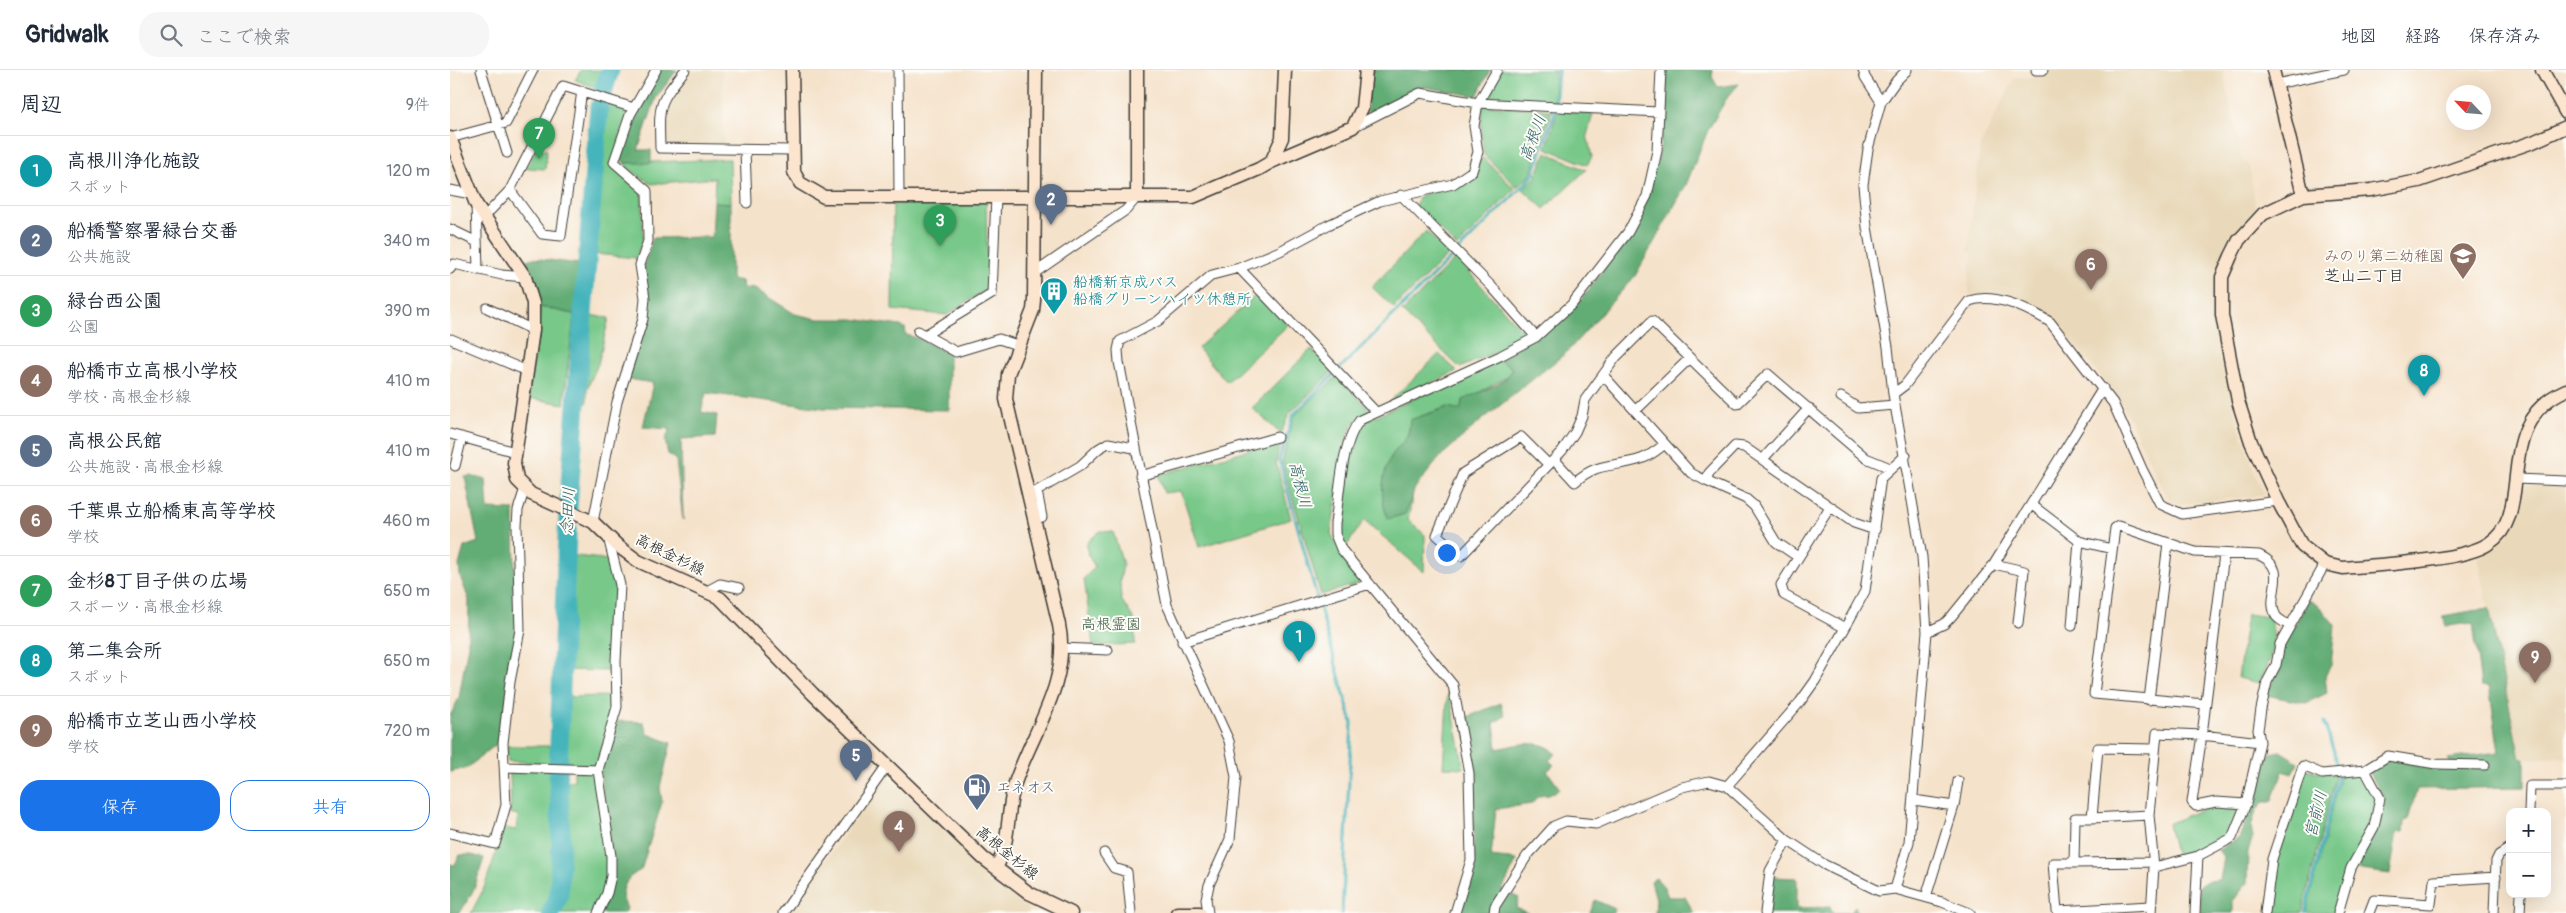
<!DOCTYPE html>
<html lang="ja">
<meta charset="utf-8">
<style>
:root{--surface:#fff;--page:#f6f6f7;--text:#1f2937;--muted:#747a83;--line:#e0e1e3;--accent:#1a73e8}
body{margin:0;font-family:Pangolin,"Klee One",sans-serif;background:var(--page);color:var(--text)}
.controls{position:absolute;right:15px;bottom:15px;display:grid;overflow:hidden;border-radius:10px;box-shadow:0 5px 20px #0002}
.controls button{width:45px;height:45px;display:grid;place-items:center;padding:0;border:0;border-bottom:1px solid var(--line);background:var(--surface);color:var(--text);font:25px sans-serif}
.compass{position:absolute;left:1996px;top:15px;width:45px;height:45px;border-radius:50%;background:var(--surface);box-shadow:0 5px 20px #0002;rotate:296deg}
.you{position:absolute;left:996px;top:482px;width:18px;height:18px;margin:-12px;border:4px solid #fff;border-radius:50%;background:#1a73e8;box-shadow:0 0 0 8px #1a73e833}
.badge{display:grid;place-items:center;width:32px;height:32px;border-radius:50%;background:var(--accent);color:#fff;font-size:16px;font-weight:700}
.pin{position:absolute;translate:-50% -41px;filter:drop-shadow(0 1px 2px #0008)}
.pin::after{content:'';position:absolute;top:26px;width:18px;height:15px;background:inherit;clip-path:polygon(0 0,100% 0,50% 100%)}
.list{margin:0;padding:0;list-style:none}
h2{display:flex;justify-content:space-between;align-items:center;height:65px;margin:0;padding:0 20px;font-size:21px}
h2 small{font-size:16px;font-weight:400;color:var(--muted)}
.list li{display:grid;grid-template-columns:32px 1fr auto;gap:15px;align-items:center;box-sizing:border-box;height:70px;padding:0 20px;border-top:1px solid var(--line)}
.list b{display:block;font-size:19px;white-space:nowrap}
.list p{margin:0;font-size:16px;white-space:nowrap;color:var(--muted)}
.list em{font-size:16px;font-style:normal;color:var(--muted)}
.actions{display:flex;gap:10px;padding:15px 20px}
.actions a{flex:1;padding:11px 0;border:1px solid var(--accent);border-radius:20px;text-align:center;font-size:18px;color:var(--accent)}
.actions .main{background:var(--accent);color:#fff}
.icon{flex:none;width:28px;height:28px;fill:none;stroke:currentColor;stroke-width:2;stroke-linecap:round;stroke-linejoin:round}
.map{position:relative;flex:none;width:2116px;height:843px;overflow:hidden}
header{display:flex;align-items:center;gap:30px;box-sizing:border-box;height:70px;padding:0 25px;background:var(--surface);border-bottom:1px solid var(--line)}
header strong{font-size:24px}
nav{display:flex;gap:28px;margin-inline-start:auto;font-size:18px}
.search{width:350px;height:45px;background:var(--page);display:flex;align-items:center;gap:12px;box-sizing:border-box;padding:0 18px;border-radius:20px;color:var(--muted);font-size:19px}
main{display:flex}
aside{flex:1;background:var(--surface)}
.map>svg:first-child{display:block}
.built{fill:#e9d9ba}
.green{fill:#78c889;stroke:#4a7252}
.forest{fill:#62ac75;stroke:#3f6448}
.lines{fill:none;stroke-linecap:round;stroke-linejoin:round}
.stream{stroke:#44b4bb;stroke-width:3}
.river{stroke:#44b4bb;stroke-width:19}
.street-casing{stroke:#3d3a36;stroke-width:11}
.secondary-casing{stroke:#3d3a36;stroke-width:15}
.street{stroke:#fff;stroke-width:9}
.secondary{stroke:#fbe5cf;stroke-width:12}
.labels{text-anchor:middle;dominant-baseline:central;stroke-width:4;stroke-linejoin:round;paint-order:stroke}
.education-label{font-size:15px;fill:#785e54;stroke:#fdfcf7;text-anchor:end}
.culture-label{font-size:15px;fill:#0d838f;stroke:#fdfcf7;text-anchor:start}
.street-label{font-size:15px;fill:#1c1c1c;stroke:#fdfcf7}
.park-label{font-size:15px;fill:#416148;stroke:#fdfcf7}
.service-label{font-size:15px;fill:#4e5e75;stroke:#fdfcf7;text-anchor:start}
.water-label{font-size:16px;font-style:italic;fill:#2e6064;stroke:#fdfcf7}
.neighbourhood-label{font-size:16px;fill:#1c1c1c;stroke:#fdfcf7}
</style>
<header>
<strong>Gridwalk</strong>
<div class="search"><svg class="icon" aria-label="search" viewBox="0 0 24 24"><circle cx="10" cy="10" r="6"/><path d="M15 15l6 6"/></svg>ここで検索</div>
<nav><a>地図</a><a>経路</a><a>保存済み</a></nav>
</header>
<main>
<aside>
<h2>周辺<small>9件</small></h2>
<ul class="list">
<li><span class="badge" style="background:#0f9aa8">1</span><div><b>高根川浄化施設</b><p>スポット</p></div><em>120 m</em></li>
<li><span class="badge" style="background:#5c6f8a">2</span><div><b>船橋警察署緑台交番</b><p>公共施設</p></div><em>340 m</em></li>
<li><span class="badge" style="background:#2e9e5b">3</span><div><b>緑台西公園</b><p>公園</p></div><em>390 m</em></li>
<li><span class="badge" style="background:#8d6e63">4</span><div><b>船橋市立高根小学校</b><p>学校 · 高根金杉線</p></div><em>410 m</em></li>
<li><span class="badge" style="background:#5c6f8a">5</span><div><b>高根公民館</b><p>公共施設 · 高根金杉線</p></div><em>410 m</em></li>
<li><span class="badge" style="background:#8d6e63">6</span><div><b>千葉県立船橋東高等学校</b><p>学校</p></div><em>460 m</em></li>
<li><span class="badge" style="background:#2e9e5b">7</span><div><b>金杉8丁目子供の広場</b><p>スポーツ · 高根金杉線</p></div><em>650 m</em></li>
<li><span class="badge" style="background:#0f9aa8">8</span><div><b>第二集会所</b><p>スポット</p></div><em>650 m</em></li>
<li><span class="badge" style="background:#8d6e63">9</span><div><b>船橋市立芝山西小学校</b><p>学校</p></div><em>720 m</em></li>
</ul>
<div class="actions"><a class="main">保存</a><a>共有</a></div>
</aside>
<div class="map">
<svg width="2116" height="843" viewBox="0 0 2116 843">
<rect width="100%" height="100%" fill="#fdfcf7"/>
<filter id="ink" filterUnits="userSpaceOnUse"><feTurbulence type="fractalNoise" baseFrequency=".02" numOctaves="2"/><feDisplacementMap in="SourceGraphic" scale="10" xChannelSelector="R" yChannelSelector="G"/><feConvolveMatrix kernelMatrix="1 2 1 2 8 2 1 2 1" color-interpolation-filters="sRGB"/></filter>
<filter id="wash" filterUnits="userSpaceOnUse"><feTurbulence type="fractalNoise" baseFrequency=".0096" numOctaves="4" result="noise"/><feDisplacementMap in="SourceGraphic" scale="20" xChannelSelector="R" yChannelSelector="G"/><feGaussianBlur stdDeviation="1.12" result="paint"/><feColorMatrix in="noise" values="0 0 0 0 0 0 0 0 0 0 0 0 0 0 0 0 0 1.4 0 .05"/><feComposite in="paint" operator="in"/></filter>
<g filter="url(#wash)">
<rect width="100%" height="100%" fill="#f5e2ca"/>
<path class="built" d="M241,0H272L274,75H221L215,70L214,39L220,27Z
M1599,0H1773L1792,90L1799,95L1806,139L1782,166L1769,194L1763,217L1764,244L1786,347L1804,402L1815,425L1731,434L1719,430L1670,330L1603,248L1543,223L1520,225L1518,214L1523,183L1518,182L1530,76L1565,7L1595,8Z
M2077,415L2116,417V687L2070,689L2028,487L2039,482L2058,464L2070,442L2072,421Z
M437,705L542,807L578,839L579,843H339Z"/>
<path class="green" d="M131,0H156L150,19L125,10Z
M1051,0H1105L1104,32L1035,27Z
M153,30L179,38L162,95L188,117L192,124L193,169L186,188L135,183Z
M1033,35L1102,40L1080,106L1067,117L1034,85L1031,58Z
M1108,40L1143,44L1137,65L1142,87L1137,95L1096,78Z
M87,78L97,80L95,99L76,98Z
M1096,82L1136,100L1094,139L1073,119L1085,108Z
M1032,87L1065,119L1007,177L965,135L970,126L1025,103Z
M280,89L281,133L264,132L265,108L201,114L178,98L174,93Z
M536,131L538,218L497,245L442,240L443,134Z
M976,161L999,184L944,238L922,217Z
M1006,188L1078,267L1010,298L952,242Z
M808,223L838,255L777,312L748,278Z
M90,237L124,244L114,334L78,328L89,258Z
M131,244L159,248L148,294L137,319V333L126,344L125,359L131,366L116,365Z
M861,279L883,301L839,344L831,364L802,338Z
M989,284L1007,301L938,333Z
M1049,290L1063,298L1057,307L1028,323L1010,341L998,337L960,350C960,367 951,377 939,390L955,444L964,418L958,450L975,465L974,502L914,450L896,477L889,462L890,452L903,374L906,361L913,352Z
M887,306L920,340C907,349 900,354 896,370L881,464L914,512L871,525L832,392L844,346Z
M830,371L826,392L841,449L749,477L731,421L714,423L708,405Z
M650,461L663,462L673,494L670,512L671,529L685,551V574L643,576L634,508L645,497L638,485L636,473Z
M111,484L159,490L166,513L161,601L110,600Z
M1797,544L1819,547C1829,568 1820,594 1809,613L1788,608Z
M998,616L1014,698L993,697Z
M163,626L164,638L146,696L112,695L109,627Z
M57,676H103V694L58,691Z
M69,699L104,700L107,762L106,823L97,843H21L34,818L54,758L66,760L68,745L59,743L61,736L60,703Z
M1854,699L1886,705L1852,843H1818L1825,790Z
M124,701L145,702C151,737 165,788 155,822C152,829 148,836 144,843H103L113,822L114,764L109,710L124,711Z
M1913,703L1927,728L1920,756L1885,843H1856L1890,705Z
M1762,738L1785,739C1792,767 1746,782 1726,788L1718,754L1745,742Z"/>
<path class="forest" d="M210,0H227L206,28L188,80H201V93H174L169,88L184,46Z
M920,0H1040L1027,26L974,17L921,45L917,41Z
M1215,0H1263L1262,7L1268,17L1289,14L1277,28L1258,60L1236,115L1185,206L1117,282L1027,354L991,386L965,418L955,444L938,449C930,430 931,410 939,391C947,374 960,373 960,350L998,337L1010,340L1013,330L1046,315L1057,308L1062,298L1049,290L1128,234L1181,163L1210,82Z
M264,132L281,133V209L292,211L293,218L305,219L345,244L368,249H403L450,256L455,258L456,265L468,268L499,284V340L373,338L256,323L251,342L267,345L265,367L231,369L233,450L226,390L218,384L215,370L220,359L193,357L203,313L178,309L196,249L194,195L203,168L262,167Z
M83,188L129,194L124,244L90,237L88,222L76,190Z
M21,406L36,410L38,439L64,440L66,578L49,672L17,698L0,702V646L9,628L18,574L19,530L10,506L9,495L14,477L28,472L15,407Z
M1859,530L1871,538L1885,555L1881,595L1875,606L1877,623L1856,633L1816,625L1829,597L1832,578Z
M2039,538L2070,689H2075V717L1967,719L1958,750L1954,751L1953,762H1947L1940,804L1904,799L1933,728L1918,699L1938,690L2000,696L1998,689L2049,682L2039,616H2031L2023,553L1996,556L1993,546Z
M1051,633L1055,646L1044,653L1047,679C1065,675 1093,667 1106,684L1099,690L1104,695L1097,701L1110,719L1099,725L1088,726L1082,734L1046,739L1041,787L1067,790L1052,820L1069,828L1066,838L1078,843H1008L1024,789L1023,703L1013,649Z
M168,651L193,652L198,664L221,673L210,717L212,732L191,800C176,807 167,822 177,838L174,843H150L163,807L150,700Z
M1830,681L1848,692L1843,704L1833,701L1821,732H1813L1806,741L1801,757L1803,767L1798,781L1797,813L1783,831V843H1750L1749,816L1757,811L1770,810L1774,788L1768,780L1789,768L1810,716V706L1820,683Z
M10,785H21L34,788L24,819L10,843H0V794L5,795Z
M1322,807L1347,808V838L1380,837L1382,843H1401L1405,836L1408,843H1318Z
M1206,808L1214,817L1218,827H1235L1244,843H1205L1206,829L1201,811Z
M1145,830L1165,839L1164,843H1140Z"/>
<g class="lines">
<path class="stream" d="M892,843L902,653L829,390L843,345L1082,107L1105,42L1108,0
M1855,843L1888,707L1884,682L1874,652"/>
<path class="river" d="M152,25L160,0
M101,843L109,826L111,764L108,699L118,439L149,37"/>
</g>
</g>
<g filter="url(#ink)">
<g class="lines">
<g class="street-casing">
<path id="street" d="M31,0L57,83
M235,0C207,35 209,34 210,78L342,80
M448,0L449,126
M1413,0L1415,7L1431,32
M1586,0H1593
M1826,14L1894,0
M903,57L970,23L1028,33L1209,42
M0,68L56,53L83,0
M295,80L297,133
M0,120L21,124
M60,120L92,164L111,166L132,21
M951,125L1042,217L1086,267
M26,134L28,200
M34,147L60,120L113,16L184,38
M0,159L27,172
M789,198L926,342
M0,199L4,194L52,205L75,207
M586,202L676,140L687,127
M37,238L83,260
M468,261L506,282L549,269L570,276
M475,265L542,224L546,126
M1,269L77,301
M1153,305L1241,403L1256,411
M1443,324L1455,315L1519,231C1545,222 1577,238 1600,252L1663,333L1692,399L1710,434L1732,444L1828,431
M1391,327L1408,338L1445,335
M1185,341L1240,288
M0,364L65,382
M1104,389L1125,412C1148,391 1164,398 1191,389C1200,386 1207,380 1215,374
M1313,389L1359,338
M1098,394L1071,367L1013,403L987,465L1011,486L1112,381L1125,362L1132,346L1135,330L1166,287L1202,251L1287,334L1318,304L1416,388L1440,398
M5,396L12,367
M690,406L827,367
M2065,409L2116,411
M1582,435L1629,471L1662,479
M1380,437L1331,515L1334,525L1395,558
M583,449L592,447L587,421L630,396L648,379L658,373L684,378
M143,452L167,332L193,249L195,228L190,195L198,171L197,121L164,92L180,45L206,0
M1774,484L1752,665L1810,672
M1348,487L1326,472L1304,436L1296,429L1256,411L1259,403L1285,376L1294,377L1404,453L1425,460
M1544,494L1574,501L1568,553
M257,521L270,514L289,518
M1622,556L1629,471
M1477,562L1494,554L1501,547L1544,494L1653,318
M732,572L920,514
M611,578L658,580
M1699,630L1718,473
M1755,634L1644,624L1665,458L1669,456L1745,482L1809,485C1842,500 1814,525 1826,546C1829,550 1835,553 1839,555
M56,697L148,700
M1915,700L1938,686L1986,694L2035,695
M1277,716L1350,632L1365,611L1395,558L1415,521L1431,408L1456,385
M1464,730L1504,736
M2079,742L2080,716H2116
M1642,748L1699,745
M0,763L45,774L56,735L53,673L60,612L70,560L67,456L68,440L75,418
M654,783L664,798L677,802L681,843
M1624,793L1703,792
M1704,797L1748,786L1782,768L1796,734L1810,672L1808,660L1811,639L1817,612L1826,595L1830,574L1875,494
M1445,819L1459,772L1477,562L1472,487L1443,324L1438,277L1417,157L1413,115L1418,79L1431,32L1446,11L1457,0
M1476,827L1504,736L1508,711
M1701,836L1607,841L1603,793H1624L1625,748H1642L1648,678L1704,679
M148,843L157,823L161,806V786L148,700L167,637L166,591L170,515L158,467
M333,843L437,696
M758,843L756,829L759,815L780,769L786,707L779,671L717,535L669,292L668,280L670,271L708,251L762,205L789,198L830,181L878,155L930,131L1003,114L1022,101L1028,82L1024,56L1028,33L1047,0
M1005,843L1021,790L1019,703L1003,615L891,479L885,464V453C890,423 891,372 910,350L1050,286L1086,267L1122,234L1178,162L1197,126L1207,81L1211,0
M1044,843L1045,836L1077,786L1104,756L1116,751L1146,754L1232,717L1259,711L1277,716L1337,770L1375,795L1429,821L1445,819L1492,832L1520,843
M1315,843L1320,801L1337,770
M1701,843L1704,797L1699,745L1707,663L1752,665L1742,732L1746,736L1766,732L1796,734
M1745,843L1748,786
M1815,843L1822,789L1853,696L1872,704L1915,700L1930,728L1924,757L1901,798L1888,843
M1919,843L1924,830L1981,834L1984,811L2046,807
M2044,843L2046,791L2049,785L2060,778
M2070,843L2071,824"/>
</g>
<g class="secondary-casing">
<path id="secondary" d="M342,0L344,102L350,113L374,127H743L809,99L821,92L832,68L835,0
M1823,0L1853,125
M2092,0L2116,43
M2116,57L2083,72L1969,111L1921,120L1853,125L1813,144L1789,170L1781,186L1772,207V245L1788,331L1801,372L1828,431L1852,476L1875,494L1893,498C1926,495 2013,491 2038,474C2088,443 2039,354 2116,320
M0,68L26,134L75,207L83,233V260L64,393L67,410L81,424L143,452L168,476L188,491L270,528L363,624L533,788L579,823L621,843
M821,92L903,57L912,38L916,0
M687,127V0
M546,798C561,772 556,741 565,713C582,662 621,612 609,555L556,329L558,304L583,240L584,230L586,0
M727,843H750"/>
</g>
<use href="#street" class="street"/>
<use href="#secondary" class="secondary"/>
</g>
</g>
<defs>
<g id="school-pin" transform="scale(1.4375)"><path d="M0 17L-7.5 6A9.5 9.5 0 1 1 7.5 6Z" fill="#8d6e63" stroke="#fdfcf7"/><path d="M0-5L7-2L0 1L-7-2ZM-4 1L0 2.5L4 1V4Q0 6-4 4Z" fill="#fff"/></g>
<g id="building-pin" transform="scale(1.4375)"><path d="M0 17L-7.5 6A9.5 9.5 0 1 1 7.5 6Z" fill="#0f9aa8" stroke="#fdfcf7"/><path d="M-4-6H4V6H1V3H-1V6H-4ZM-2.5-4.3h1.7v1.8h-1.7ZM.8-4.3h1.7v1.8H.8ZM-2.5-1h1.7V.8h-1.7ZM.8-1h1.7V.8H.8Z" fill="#fff"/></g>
<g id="fuel-pin" transform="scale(1.4375)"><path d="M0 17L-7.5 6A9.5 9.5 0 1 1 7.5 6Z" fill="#5c6f8a" stroke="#fdfcf7"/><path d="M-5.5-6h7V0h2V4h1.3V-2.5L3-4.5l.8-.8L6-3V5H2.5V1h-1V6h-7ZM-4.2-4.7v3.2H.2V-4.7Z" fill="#fff"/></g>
</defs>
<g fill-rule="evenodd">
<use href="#school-pin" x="2013" y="186"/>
<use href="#building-pin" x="604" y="221"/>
<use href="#fuel-pin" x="527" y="717"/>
</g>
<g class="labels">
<g class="education-label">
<text x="1994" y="186">みのり第二幼稚園</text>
</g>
<g class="culture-label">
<text x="623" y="212">船橋新京成バス<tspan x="623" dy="17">船橋グリーンハイツ休憩所</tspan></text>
</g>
<g class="street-label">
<text transform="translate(220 485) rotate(26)">高根金杉線</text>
<text transform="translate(557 783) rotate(39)">高根金杉線</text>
</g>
<g class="park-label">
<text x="661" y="554">高根霊園</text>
</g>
<g class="service-label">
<text x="546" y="717">エネオス</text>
</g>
<g class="water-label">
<text transform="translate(1083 68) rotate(-70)">高根川</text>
<text transform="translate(850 415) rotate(76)">高根川</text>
<text transform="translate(118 441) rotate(-87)">念田川</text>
<text transform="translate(1866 744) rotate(-76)">宮前川</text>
</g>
<g class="neighbourhood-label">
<text x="1914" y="206">芝山二丁目</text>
</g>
</g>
</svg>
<div class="controls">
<button>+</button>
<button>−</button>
</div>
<svg class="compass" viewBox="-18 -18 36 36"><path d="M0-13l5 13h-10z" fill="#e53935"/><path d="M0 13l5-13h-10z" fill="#747a83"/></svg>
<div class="you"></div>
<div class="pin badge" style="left:849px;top:592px;background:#0f9aa8">1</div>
<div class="pin badge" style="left:601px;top:155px;background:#5c6f8a">2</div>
<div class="pin badge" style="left:490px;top:176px;background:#2e9e5b">3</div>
<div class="pin badge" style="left:449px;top:782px;background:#8d6e63">4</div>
<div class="pin badge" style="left:406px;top:711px;background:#5c6f8a">5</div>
<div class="pin badge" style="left:1641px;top:220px;background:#8d6e63">6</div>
<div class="pin badge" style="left:89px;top:89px;background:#2e9e5b">7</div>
<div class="pin badge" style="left:1974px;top:326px;background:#0f9aa8">8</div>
<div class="pin badge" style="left:2085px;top:613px;background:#8d6e63">9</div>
</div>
</main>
